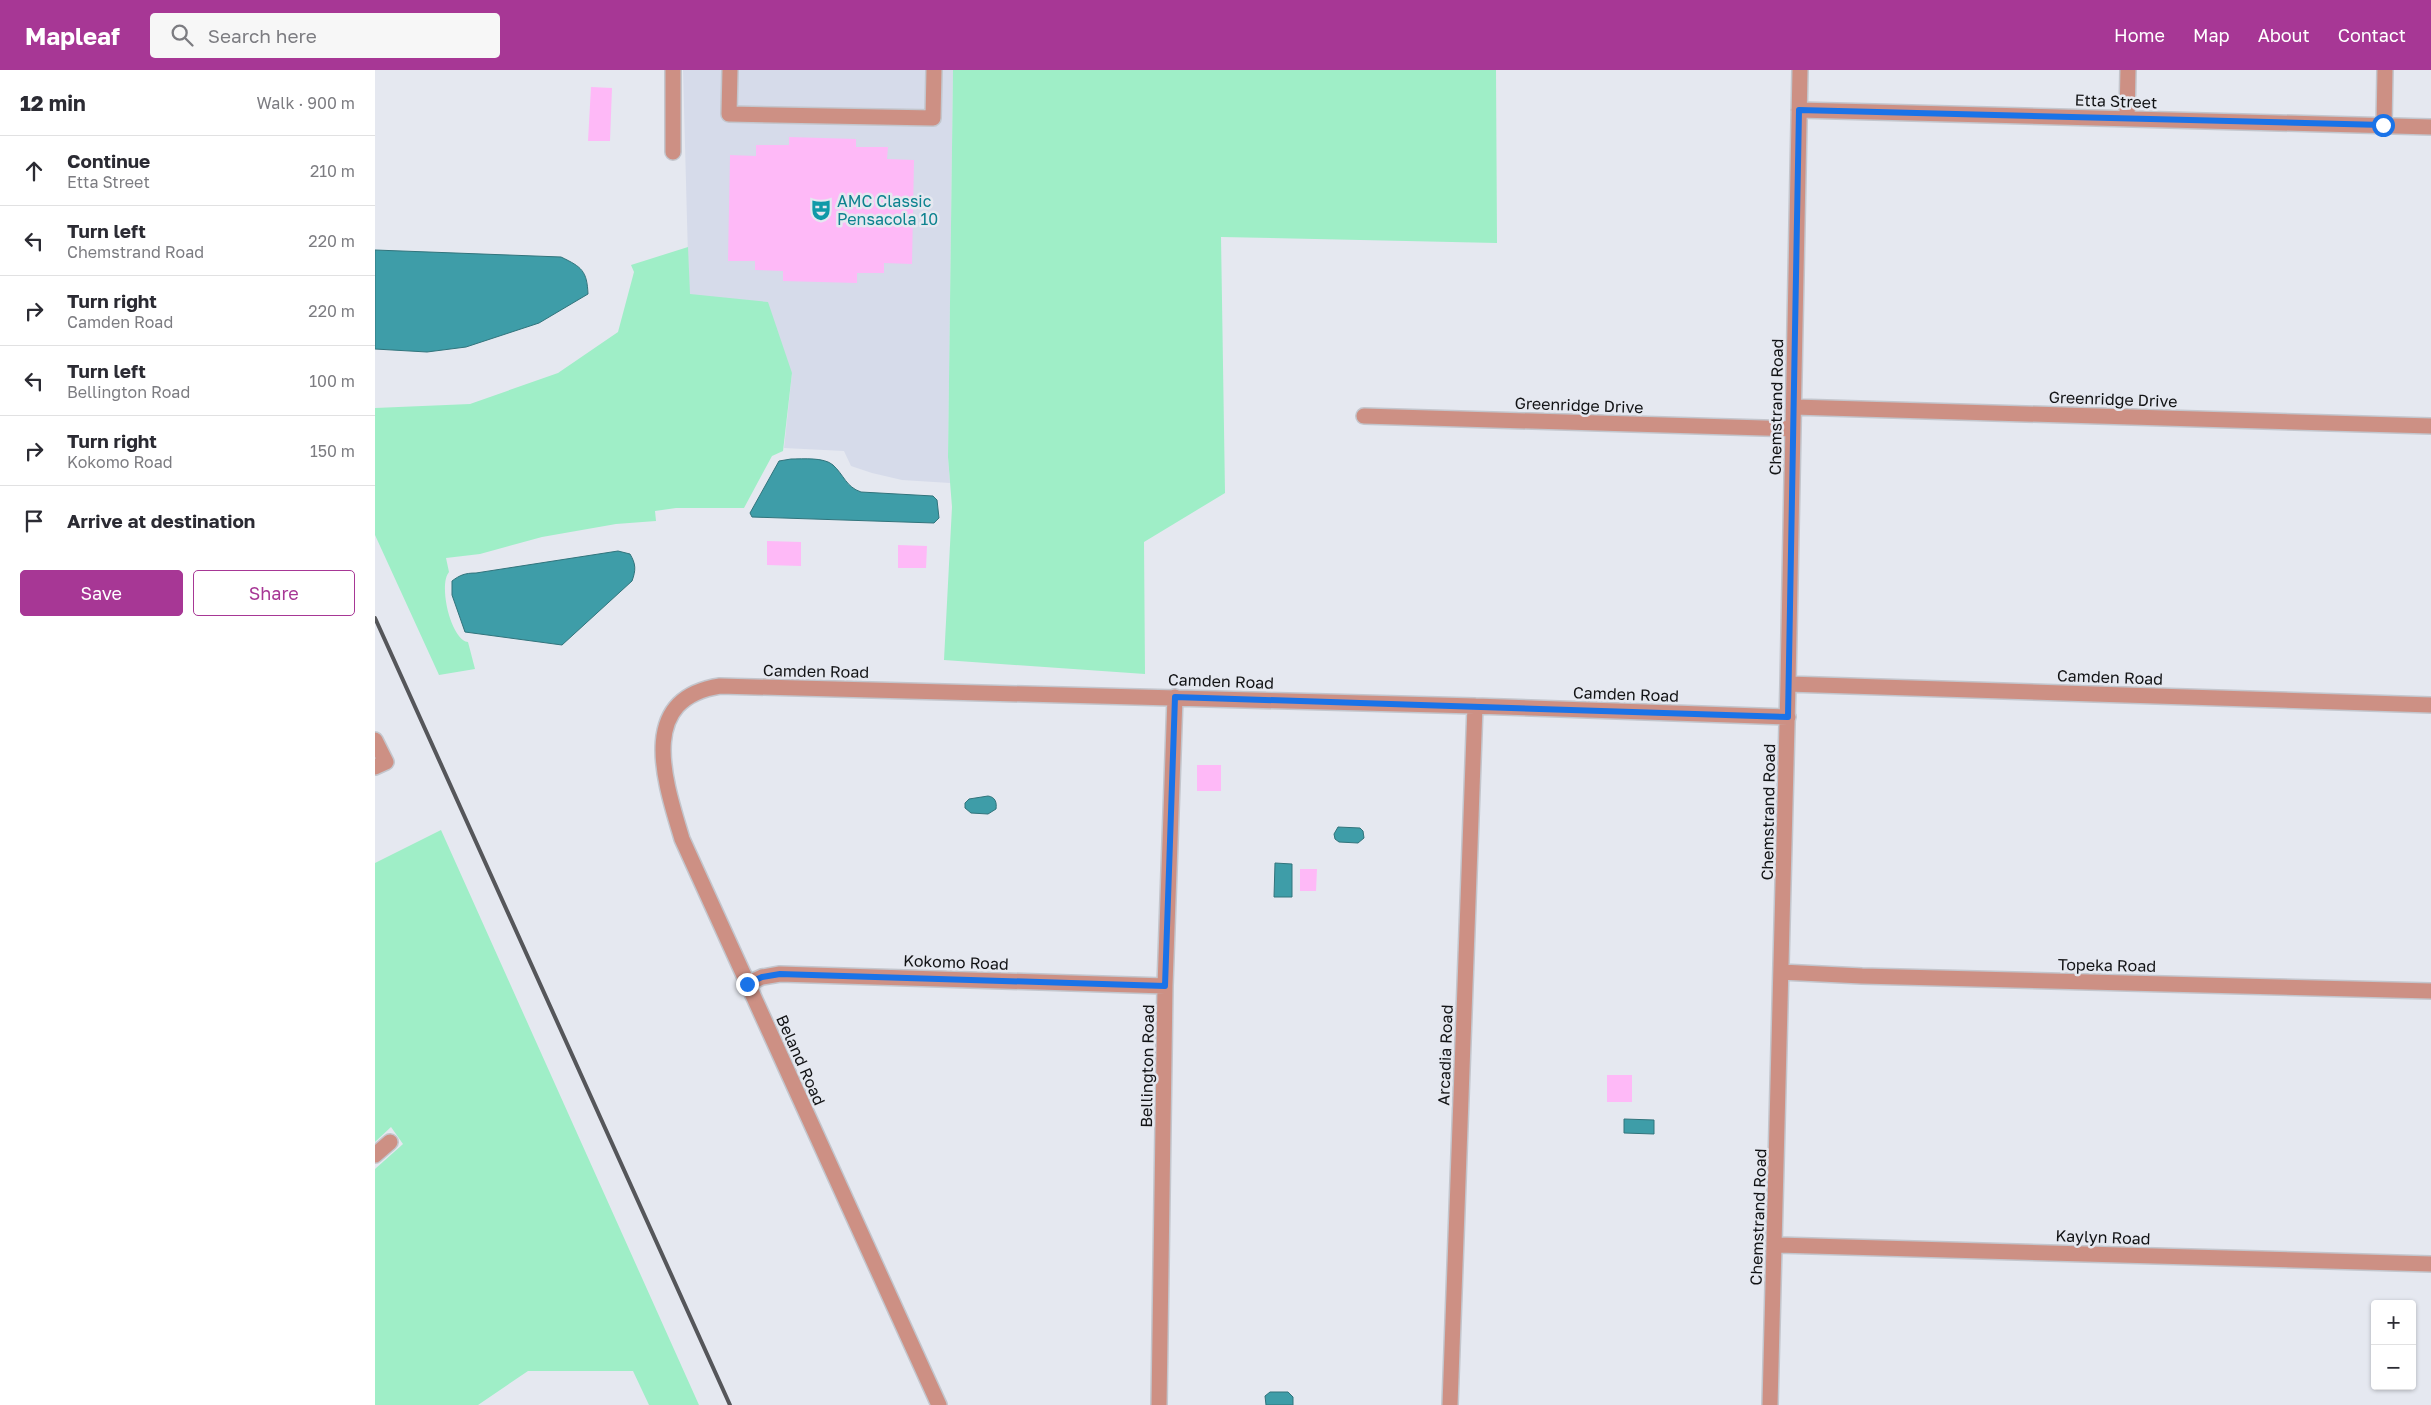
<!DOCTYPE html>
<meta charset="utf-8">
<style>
:root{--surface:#fff;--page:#f7f7f7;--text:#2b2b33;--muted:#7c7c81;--line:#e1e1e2;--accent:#a73795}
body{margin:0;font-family:"Golos Text",sans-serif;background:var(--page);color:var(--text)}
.controls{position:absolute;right:15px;bottom:15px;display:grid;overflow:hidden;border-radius:5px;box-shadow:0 1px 4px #0004}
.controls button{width:45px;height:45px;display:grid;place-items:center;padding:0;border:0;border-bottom:1px solid var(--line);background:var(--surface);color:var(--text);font:25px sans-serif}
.stop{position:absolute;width:15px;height:15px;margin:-11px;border:4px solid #1a73e8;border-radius:50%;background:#fff}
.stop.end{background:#1a73e8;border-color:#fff;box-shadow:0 1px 5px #0008}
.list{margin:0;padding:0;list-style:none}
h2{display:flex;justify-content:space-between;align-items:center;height:65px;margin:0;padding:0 20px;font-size:21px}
h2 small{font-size:16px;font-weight:400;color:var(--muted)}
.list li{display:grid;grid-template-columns:32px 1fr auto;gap:15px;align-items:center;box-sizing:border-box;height:70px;padding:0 20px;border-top:1px solid var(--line)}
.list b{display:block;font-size:19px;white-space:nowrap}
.list p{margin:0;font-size:16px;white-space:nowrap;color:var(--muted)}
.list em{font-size:16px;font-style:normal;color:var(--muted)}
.actions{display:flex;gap:10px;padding:15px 20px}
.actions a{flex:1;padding:11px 0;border:1px solid var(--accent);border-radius:5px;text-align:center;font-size:18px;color:var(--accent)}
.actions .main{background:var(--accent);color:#fff}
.icon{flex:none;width:28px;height:28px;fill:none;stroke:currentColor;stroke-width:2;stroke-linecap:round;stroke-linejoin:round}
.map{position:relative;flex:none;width:2056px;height:1335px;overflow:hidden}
header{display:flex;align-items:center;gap:30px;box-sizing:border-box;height:70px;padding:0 25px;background:var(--accent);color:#fff}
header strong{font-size:24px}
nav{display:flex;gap:28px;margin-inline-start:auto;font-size:18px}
.search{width:350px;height:45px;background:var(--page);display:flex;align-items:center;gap:12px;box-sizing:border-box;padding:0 18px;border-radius:5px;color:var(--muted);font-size:19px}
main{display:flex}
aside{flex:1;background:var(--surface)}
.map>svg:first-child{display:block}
.built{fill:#d6dbea}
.green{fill:#9feec7}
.water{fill:#3e9da8;stroke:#31747c}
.building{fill:#feb9f7}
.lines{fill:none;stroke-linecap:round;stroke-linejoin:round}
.minor-casing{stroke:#c3c6cd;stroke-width:18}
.minor{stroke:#cd9084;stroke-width:15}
.rail{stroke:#55565a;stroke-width:4}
.route{stroke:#1a73e8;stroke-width:6}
.labels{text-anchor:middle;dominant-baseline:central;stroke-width:5;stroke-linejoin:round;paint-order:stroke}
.street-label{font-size:16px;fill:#121315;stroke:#e5e8f0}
.culture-label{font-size:16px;fill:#0d838f;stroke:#e5e8f0;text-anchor:start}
</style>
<header>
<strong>Mapleaf</strong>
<div class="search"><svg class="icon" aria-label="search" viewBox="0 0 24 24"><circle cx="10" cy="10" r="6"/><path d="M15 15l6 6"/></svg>Search here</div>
<nav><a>Home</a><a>Map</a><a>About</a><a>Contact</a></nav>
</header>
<main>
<aside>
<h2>12 min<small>Walk · 900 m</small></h2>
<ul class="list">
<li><svg class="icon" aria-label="ahead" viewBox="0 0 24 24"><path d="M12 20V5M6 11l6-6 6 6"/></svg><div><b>Continue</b><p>Etta Street</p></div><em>210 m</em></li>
<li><svg class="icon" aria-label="left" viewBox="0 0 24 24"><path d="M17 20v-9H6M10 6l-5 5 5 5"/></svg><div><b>Turn left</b><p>Chemstrand Road</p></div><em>220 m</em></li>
<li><svg class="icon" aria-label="right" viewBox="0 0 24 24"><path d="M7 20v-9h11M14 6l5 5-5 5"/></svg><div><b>Turn right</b><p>Camden Road</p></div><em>220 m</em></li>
<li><svg class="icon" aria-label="left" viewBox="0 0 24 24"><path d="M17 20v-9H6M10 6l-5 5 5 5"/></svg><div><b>Turn left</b><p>Bellington Road</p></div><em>100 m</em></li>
<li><svg class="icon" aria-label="right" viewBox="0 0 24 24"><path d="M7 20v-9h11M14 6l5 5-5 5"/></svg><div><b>Turn right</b><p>Kokomo Road</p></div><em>150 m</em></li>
<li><svg class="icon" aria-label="arrive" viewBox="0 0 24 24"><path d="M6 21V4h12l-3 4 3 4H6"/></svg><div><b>Arrive at destination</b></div></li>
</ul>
<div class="actions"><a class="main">Save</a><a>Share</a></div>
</aside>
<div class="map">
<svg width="2056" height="1335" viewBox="0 0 2056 1335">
<rect width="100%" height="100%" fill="#e5e8f0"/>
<path class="built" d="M308,0H578L573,387L575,413L527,410L497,403L476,396L469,381L409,378L417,303L314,224Z"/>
<path class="green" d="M578,0H1121L1122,173L846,167L850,423L769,472L770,604L569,590L577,437L573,387Z
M313,177L315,224L393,232L417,303L408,381L397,386L369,438H301L280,441L281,451L241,454L167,467L105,484L71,488L74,502C63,515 76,570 93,572L100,599L64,605L0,465V338L95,334L183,303L243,262L259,202L256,195Z
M66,760L324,1335H274L258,1301H153L103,1335H0V1099L28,1074L16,1057L0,1072V793Z"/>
<path class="water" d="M0,180L186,187C207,197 212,201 213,224L164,253L91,277L52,282L0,279Z
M416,389C428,389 449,387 458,395C469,405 471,417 486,422L558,426L562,430L564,448L559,453L377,447L375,443L404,391Z
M243,481L255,484C261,494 261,500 257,511L187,575L90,562L77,525V511C85,505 90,503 101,503Z
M613,726C620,727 622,732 621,739L613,744L596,743L590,738V733L594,729Z
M963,757L985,758L988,761L989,768L983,773L964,772L960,769L959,764Z
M900,793L917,794V827H899Z
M1249,1049L1279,1050V1064L1249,1063Z
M895,1322H913L918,1327V1335H891L890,1326Z"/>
<path class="building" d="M216,17L237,18L235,71H213Z
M414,67L481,69V77H513L512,89L539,90L537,194L509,193V203H482V213L408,211V201L380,200V191H353L355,85L381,86V75H414Z
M392,471L426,472V496L392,495Z
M523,475L552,476L551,498H523Z
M822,695H846V721H822Z
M925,799H942L941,821H925Z
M1232,1005H1257V1032H1232Z"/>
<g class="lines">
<g class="minor-casing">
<path id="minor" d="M355,0L354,44L558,48L559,0
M1424,40L2056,57
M1752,48L1753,0
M2009,55L2010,0
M298,82V0
M1419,337L2056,356
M989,346L1418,359
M1413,614L2056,635
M0,670L11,692L0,697
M1406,902L1487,906L2056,921
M372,914L387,907L405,904L790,916
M0,1085L15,1072
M1400,1175L2056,1194
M564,1335L307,769C290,712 261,629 345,616L1100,636L1413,647
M784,1335L790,916L800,627
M1075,1335L1100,636
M1395,1335L1413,614L1425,0"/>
</g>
<use href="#minor" class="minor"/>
<path class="rail" d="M0,548L355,1335"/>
</g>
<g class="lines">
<path class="route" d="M372,914L387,907L405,904L790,916L800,627L1413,647L1424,40L2008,55"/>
</g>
<defs>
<g id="theatre-bare" transform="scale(1.725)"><path d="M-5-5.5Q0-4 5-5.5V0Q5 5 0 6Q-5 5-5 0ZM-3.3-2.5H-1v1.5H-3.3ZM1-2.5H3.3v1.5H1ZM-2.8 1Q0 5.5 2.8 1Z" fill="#0f9aa8" stroke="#e5e8f0" stroke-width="2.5" paint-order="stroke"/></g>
</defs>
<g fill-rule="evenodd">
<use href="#theatre-bare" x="446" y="140"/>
</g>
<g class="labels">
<g class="street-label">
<text transform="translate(1741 31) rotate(2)">Etta Street</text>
<text transform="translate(1738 329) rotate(2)">Greenridge Drive</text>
<text transform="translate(1204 335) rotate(2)">Greenridge Drive</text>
<text transform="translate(1401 337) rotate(-89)">Chemstrand Road</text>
<text transform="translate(441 601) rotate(1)">Camden Road</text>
<text transform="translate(1735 607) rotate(2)">Camden Road</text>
<text transform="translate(846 611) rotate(2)">Camden Road</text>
<text transform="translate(1251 624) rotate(2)">Camden Road</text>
<text transform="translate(1393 742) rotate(-89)">Chemstrand Road</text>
<text transform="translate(581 892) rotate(2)">Kokomo Road</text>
<text transform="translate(1732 895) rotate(1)">Topeka Road</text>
<text transform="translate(1070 985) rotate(-88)">Arcadia Road</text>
<text transform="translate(426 990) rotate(66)">Beland Road</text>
<text transform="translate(772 996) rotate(-89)">Bellington Road</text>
<text transform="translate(1383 1147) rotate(-88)">Chemstrand Road</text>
<text transform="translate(1728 1167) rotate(2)">Kaylyn Road</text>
</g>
<g class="culture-label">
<text x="462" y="131">AMC Classic<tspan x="462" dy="18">Pensacola 10</tspan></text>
</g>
</g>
</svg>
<div class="controls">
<button>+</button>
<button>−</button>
</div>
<div class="stop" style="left:2008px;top:55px"></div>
<div class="stop end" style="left:372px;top:914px"></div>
</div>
</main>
